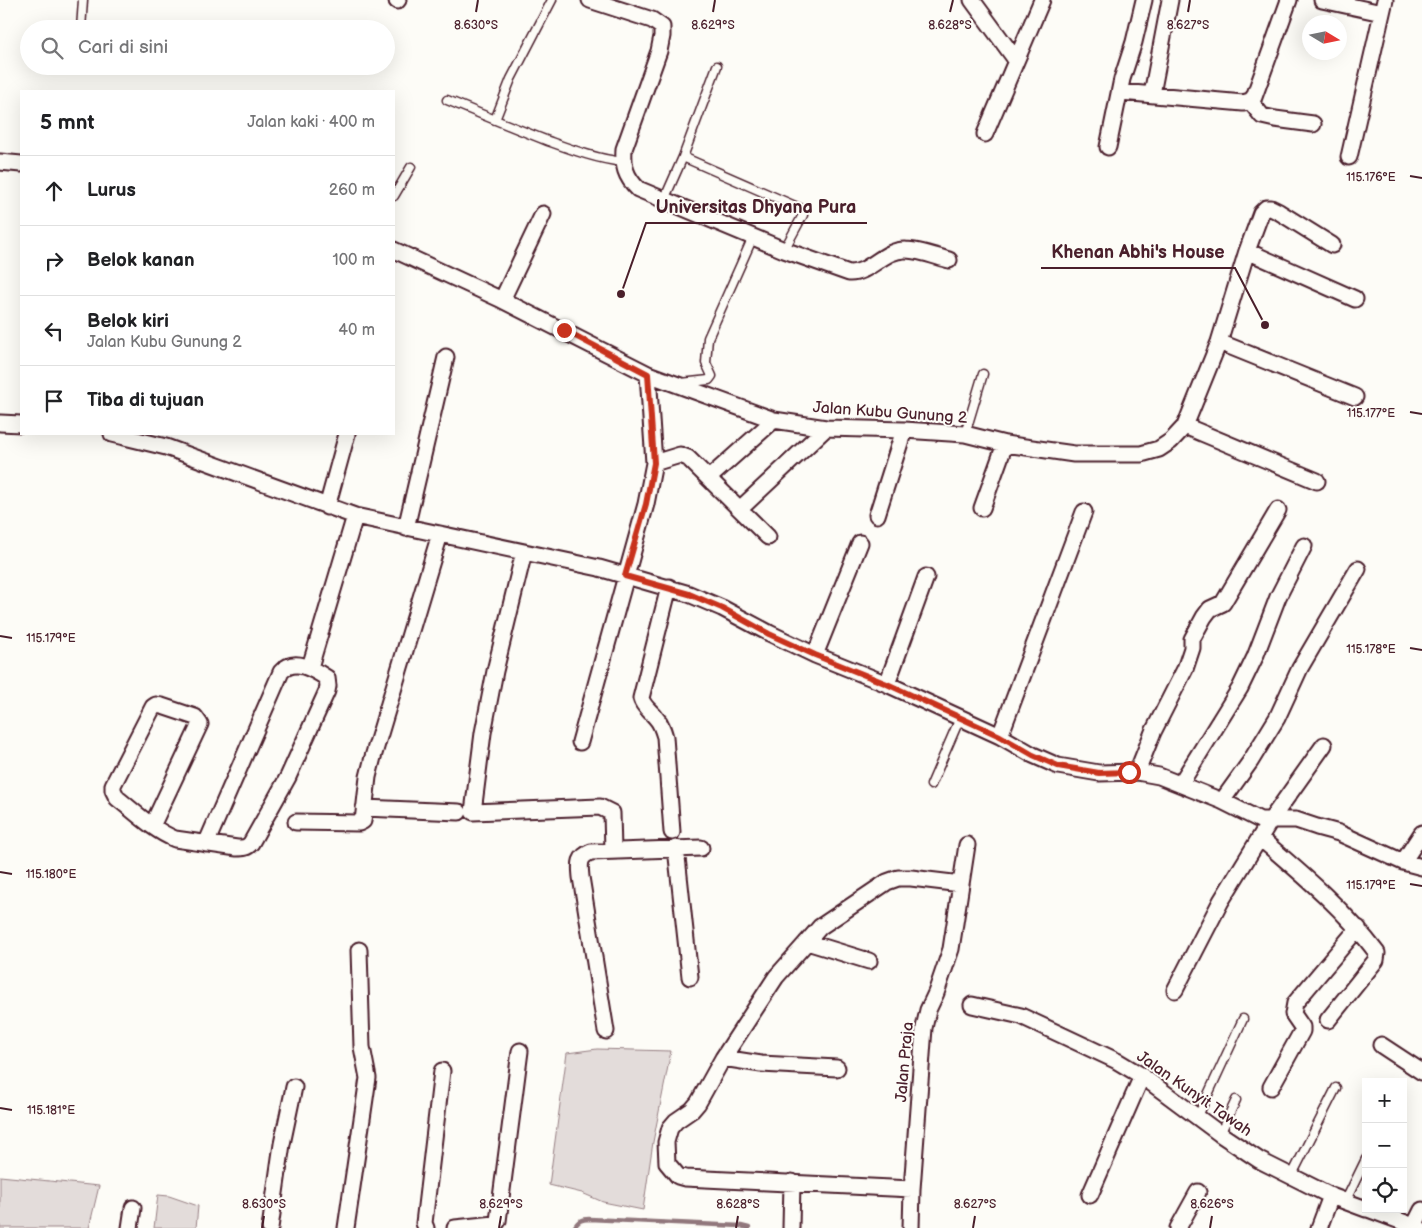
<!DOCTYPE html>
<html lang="id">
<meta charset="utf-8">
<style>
:root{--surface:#fff;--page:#f6f6f6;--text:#202124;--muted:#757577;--line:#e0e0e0}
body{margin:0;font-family:"Balsamiq Sans",sans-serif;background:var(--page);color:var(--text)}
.controls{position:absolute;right:15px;bottom:15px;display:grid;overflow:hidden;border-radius:0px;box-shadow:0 5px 20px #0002}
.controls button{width:45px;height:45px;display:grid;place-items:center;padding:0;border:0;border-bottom:1px solid var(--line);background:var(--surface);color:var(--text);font:25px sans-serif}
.compass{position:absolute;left:1302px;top:15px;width:45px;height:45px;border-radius:50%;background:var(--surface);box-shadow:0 5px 20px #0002;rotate:100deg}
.stop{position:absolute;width:15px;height:15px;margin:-11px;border:4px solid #c8321e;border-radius:50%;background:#fff}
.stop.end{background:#c8321e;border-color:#fff;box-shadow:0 1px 5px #0008}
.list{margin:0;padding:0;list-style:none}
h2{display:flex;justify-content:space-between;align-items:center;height:65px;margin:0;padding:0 20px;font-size:21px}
h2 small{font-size:16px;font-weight:400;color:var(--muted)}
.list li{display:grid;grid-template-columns:32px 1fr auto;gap:15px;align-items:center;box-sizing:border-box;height:70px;padding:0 20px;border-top:1px solid var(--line)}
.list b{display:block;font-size:19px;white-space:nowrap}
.list p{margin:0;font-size:16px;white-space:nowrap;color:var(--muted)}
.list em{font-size:16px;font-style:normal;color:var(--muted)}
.icon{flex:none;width:28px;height:28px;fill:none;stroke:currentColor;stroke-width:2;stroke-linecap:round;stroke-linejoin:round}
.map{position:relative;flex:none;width:1422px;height:1228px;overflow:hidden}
.search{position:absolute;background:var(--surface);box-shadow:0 5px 20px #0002;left:20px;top:20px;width:375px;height:55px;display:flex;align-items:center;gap:12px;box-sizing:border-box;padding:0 18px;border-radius:28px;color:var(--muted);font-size:19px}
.panel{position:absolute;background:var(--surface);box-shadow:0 5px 20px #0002;left:20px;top:90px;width:375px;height:345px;border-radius:0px}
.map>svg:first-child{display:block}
.green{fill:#e3dcda;stroke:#967e82}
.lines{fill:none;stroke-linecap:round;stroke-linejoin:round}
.stream{stroke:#91777b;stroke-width:4.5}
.lane-casing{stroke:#4a1f2b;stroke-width:11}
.street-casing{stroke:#4a1f2b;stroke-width:19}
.lane{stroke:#fdfcf7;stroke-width:8}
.street{stroke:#fdfcf7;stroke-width:15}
.route{stroke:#c8321e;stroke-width:6}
.ticks{fill:none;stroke:#4a1f2b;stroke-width:2}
.labels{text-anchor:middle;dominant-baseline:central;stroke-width:4;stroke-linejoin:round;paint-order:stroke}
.street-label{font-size:16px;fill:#4a1f2b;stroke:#fdfcf7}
.ticks-label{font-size:12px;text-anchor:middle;fill:#4a1f2b;stroke:#fdfcf7;stroke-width:4;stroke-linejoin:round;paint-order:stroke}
.leader{fill:none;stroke:#4a1f2b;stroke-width:2}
.callout-dot{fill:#4a1f2b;stroke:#fdfcf7;stroke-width:2}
.callout-label{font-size:18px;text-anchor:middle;font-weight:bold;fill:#4a1f2b;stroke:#fdfcf7;stroke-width:4;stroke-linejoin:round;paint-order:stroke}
</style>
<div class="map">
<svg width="1422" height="1228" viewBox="0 0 1422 1228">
<rect width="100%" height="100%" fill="#fdfcf7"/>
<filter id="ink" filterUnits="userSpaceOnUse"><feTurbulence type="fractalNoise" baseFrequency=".02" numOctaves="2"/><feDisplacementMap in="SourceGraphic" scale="10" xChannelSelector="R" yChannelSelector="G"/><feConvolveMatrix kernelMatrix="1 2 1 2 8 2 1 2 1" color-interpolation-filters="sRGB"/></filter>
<g filter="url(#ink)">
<path class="green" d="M597,1049L671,1051L653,1142L643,1210L603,1202L582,1193L549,1185L567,1053Z
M0,1176L99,1186L89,1228H0Z
M158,1195L169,1196L198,1206L196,1228H154Z"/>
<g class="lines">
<path class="stream" d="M574,1228C578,1221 581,1219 589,1219L741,1226L749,1228"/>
<g class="lane-casing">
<path id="lane" d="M81,29L83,0
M447,100C481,114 514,128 548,141C573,150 597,159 623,162
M495,120L511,79L552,0
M683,157L717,66
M394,196L411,167
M664,200L683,157L802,209L803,215L784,250
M681,383L709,380L712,376L706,363L708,338L753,237
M965,434L983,374
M931,785L960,718
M1198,1116L1243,1019
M1220,1134L1236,1100
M1291,1177L1336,1088
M1345,1202L1366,1159"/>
</g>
<g class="street-casing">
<path id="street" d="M590,0L652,20L662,27V36L659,51L624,149C623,166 625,176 638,189L784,250L849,273C869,274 884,249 906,250C919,250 937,257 949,260
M972,0L1016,60
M1322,0L1382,13
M397,1L398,0
M1121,92L1243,103L1250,101L1254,97L1289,0
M1152,94L1170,0
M1250,101L1262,116L1275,119L1313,124
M985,134L1042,0
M1108,147L1122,79L1134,42L1144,0
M1349,157L1385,0
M0,162L21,164
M394,250L502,300L648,374L774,420L826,428L904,430L965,434L1005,444L1074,454H1141L1159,449L1171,441L1185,426L1219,342L1247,251L1261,213L1266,208H1271L1279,212L1332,245
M1247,251L1355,299
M502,300L543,214
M1219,342L1355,397
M0,423L21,424
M1185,426L1317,481
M112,434L166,447L355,516L599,568L689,594L722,608L769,633L815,655L887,684L1000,736L1033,755L1058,766L1099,773L1137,772L1159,776L1222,801L1260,820H1296L1317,827L1339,833L1403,862L1422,867
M654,463L680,455L688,458L768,537
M709,478L774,420
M327,507L347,434
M982,508L1005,444
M740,509L826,428
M877,515L904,430
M406,528L446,357
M524,552L495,671L483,733L473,812L600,807L612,813L613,851
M669,587L641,698C643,707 651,711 656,718C661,723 663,730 665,737L672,832
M815,655L860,543
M310,667L355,516
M887,684L926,577
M1000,736L1084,512
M580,742L646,504L654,463L648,374
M1137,772L1153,732L1185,669L1192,648V639L1204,617L1210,609L1223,603L1278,510
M1181,783L1240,688L1255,657L1278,597L1304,546
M1222,801L1250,762L1277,718L1300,668L1358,569
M364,808L459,812
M296,822L359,823L363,821L368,777L373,757L440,534
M152,826L200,724L195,717L162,706L156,705L153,707L113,785V790L117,798C135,812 153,830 175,839L237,848C243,848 247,848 251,843L288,777L327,691L328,686L327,678C313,669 294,657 281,672L206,844
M1260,838C1302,874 1343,908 1377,953L1376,960L1328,1020
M676,848L690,977
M1403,862L1422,833
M807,942L869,961
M1175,990L1221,901L1270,821L1324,745
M972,1005L1021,1016L1117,1061L1142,1076L1220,1134L1259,1160L1331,1196L1366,1209
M606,1031L581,877C580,865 578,857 591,852L701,848
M1381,1045L1422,1072
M723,1058L761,1064L837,1068
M1271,1087L1302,1031V1027L1293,1014L1295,1003L1358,928
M912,1189L685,1178L678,1176L667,1163L666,1142L670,1128L676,1121L692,1110L698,1103L723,1058L776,977L807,942L820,927L887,882L898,878H911L961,884
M1090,1195L1142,1076
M1368,1209L1419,1228
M1414,1226L1422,1210
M130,1228L133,1208
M270,1228L282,1144L294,1087
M346,1228L368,1078L362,1047L359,950
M426,1228L424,1223L442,1071
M455,1228L495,1224L498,1221L520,1051
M791,1228L792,1182
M911,1228L912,1189L924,1028L928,1010L936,993L951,949L967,845
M1178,1228L1198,1192
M1319,1228L1331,1196"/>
</g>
<use href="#lane" class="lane"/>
<use href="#street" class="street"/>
</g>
</g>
<g class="lines" filter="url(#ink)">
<path class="route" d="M564,330L648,374L654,463L646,504L625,576L689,594L722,608L769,634L815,655L887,684L1000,736L1033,755L1058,766L1099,773L1129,772"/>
</g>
<path class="ticks" d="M476,12L478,0M713,12L715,0M950,12L953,0M1188,12L1190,0M1410,176L1422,178M1410,412L1422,414M0,636L12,638M1410,648L1422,650M0,872L12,874M1410,884L1422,886M0,1108L12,1110M262,1228L264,1216M499,1228L501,1216M736,1228L738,1216M973,1228L975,1216M1210,1228L1212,1216"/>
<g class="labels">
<g class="street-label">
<text transform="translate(890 413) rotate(4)">Jalan Kubu Gunung 2</text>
<text transform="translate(905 1062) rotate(-85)">Jalan Praja</text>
<text transform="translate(1194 1094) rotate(35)">Jalan Kunyit Tawah</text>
</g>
</g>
<g class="ticks-label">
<text x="476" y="29">8.630°S</text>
<text x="713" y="29">8.629°S</text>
<text x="950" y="29">8.628°S</text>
<text x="1188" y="29">8.627°S</text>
<text x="1371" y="181">115.176°E</text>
<text x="1371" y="417">115.177°E</text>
<text x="51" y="642">115.179°E</text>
<text x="1371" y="653">115.178°E</text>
<text x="51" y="878">115.180°E</text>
<text x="1371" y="889">115.179°E</text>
<text x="51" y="1114">115.181°E</text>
<text x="264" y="1208">8.630°S</text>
<text x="501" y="1208">8.629°S</text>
<text x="738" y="1208">8.628°S</text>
<text x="975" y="1208">8.627°S</text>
<text x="1212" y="1208">8.626°S</text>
</g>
<path class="leader" d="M621 294L646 223H867M1265 325L1235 268H1041"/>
<g class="callout-dot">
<circle cx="621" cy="294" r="5"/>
<circle cx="1265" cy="325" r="5"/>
</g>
<g class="callout-label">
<text x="756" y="213">Universitas Dhyana Pura</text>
<text x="1138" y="258">Khenan Abhi's House</text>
</g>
</svg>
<div class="controls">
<button>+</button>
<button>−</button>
<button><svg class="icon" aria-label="locate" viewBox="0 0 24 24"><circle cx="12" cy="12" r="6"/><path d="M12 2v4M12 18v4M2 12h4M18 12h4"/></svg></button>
</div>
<svg class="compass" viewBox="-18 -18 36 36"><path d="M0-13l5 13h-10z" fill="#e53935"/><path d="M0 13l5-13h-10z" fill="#757577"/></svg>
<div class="stop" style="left:1129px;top:772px"></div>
<div class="stop end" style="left:564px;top:330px"></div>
<div class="search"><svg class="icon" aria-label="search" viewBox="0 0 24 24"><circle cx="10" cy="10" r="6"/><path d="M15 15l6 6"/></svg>Cari di sini</div>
<section class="panel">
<h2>5 mnt<small>Jalan kaki · 400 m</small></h2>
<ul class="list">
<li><svg class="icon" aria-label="ahead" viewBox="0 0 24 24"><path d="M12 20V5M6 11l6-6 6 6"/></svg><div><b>Lurus</b></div><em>260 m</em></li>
<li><svg class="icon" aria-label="right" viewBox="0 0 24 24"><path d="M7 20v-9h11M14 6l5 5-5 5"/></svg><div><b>Belok kanan</b></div><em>100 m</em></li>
<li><svg class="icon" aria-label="left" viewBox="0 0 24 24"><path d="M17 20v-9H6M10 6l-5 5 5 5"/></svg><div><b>Belok kiri</b><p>Jalan Kubu Gunung 2</p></div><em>40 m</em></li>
<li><svg class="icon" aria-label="arrive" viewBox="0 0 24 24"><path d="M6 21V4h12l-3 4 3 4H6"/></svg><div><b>Tiba di tujuan</b></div></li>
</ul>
</section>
</div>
